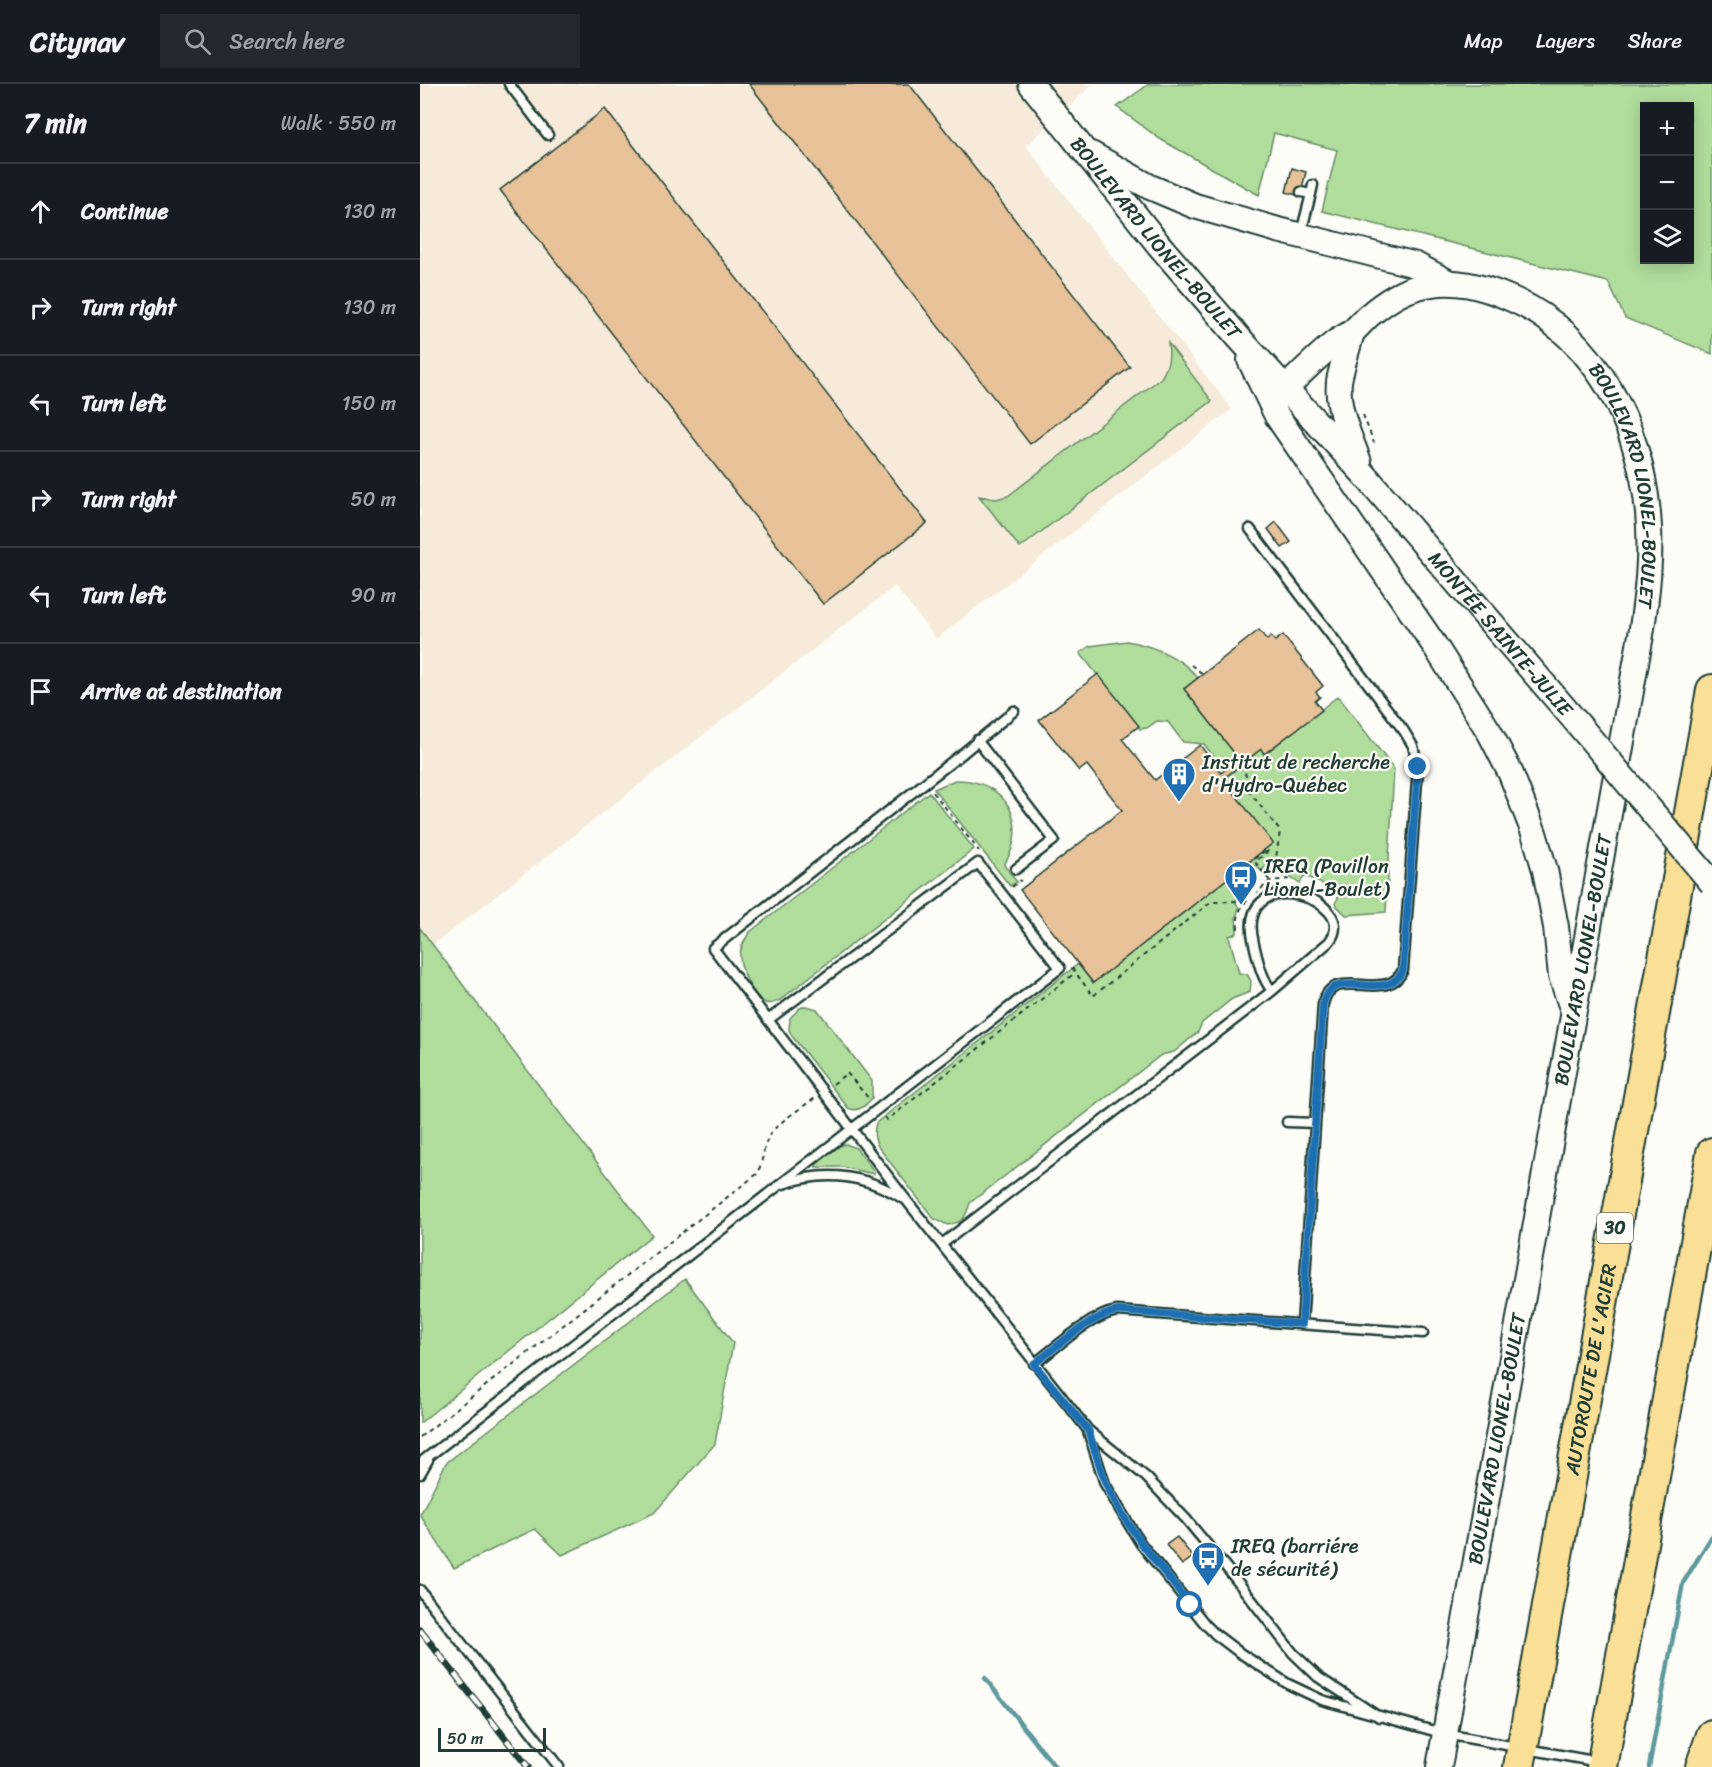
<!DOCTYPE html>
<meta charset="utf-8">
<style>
:root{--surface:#171b24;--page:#242831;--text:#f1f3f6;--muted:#9ea1a6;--line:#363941}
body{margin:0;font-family:Sriracha,sans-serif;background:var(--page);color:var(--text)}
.controls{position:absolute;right:18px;top:18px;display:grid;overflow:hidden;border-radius:0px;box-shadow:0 3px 15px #0003}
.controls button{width:54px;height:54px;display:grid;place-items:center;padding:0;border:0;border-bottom:2px solid var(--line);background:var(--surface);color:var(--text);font:30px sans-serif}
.scale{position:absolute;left:18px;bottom:15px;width:108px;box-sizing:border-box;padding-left:6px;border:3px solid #1f3d34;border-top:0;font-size:16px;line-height:21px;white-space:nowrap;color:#1f3d34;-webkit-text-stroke:4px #fdfcf7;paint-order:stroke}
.stop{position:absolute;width:18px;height:18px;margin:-14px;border:4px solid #1f6fb2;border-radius:50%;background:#fff}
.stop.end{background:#1f6fb2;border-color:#fff;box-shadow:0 2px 6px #0008}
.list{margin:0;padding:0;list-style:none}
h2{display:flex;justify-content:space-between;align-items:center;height:78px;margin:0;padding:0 24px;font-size:26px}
h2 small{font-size:20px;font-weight:400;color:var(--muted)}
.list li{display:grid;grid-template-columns:39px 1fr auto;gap:18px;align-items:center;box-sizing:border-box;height:96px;padding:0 24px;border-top:2px solid var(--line)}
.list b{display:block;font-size:22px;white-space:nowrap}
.list em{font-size:20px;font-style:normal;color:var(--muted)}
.icon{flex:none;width:33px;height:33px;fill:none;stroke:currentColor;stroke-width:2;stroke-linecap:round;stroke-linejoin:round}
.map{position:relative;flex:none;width:1292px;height:1683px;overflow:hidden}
header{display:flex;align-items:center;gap:36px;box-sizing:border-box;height:84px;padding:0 30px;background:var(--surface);border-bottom:2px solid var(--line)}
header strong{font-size:28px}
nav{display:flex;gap:33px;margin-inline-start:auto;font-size:21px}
.search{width:420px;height:54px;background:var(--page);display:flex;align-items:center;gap:15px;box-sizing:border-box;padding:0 21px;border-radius:0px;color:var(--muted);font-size:22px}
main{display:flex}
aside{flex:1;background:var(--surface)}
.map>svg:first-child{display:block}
.built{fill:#f6ebda}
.green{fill:#b0dd9c;stroke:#688d68;stroke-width:1.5;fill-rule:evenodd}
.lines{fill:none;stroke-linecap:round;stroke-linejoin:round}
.stream{stroke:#5d999d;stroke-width:4.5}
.building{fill:#e7c298;stroke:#1f3d34;stroke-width:1.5}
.lane-casing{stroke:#1f3d34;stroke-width:13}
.secondary-casing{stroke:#1f3d34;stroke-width:28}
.highway-casing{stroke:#1f3d34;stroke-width:34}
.path{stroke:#1f3d34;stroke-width:2;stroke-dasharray:4.5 4.5;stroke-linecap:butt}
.lane{stroke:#fdfcf7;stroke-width:8}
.secondary{stroke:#fdfcf7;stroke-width:24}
.highway{stroke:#fadf96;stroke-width:30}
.rail-casing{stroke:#1f3d34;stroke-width:7}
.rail{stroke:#fdfcf7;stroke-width:4.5;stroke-dasharray:14;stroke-linecap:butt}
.secondary-bridge-casing{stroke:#1f3d34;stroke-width:28;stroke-linecap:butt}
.secondary-bridge{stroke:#fdfcf7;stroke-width:24}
.route{stroke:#1f6fb2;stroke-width:8}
.labels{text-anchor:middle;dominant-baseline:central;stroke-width:4.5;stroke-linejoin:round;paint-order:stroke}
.shield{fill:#fdfcf7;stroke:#62766e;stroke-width:1.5}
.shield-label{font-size:18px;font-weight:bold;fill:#1f3d34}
.street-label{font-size:20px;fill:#1f3d34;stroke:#fdfcf7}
.poi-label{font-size:20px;fill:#1f3d34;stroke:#fdfcf7;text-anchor:start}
</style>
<header>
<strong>Citynav</strong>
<div class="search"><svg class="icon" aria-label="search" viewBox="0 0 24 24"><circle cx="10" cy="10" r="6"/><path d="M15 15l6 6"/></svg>Search here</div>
<nav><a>Map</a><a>Layers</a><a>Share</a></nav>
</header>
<main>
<aside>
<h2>7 min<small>Walk · 550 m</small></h2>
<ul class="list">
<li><svg class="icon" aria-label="ahead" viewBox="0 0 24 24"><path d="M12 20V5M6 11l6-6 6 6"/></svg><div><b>Continue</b></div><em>130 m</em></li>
<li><svg class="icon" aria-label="right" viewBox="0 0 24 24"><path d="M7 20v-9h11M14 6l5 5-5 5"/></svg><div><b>Turn right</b></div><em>130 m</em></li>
<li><svg class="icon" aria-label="left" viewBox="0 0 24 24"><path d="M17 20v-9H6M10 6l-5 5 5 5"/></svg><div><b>Turn left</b></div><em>150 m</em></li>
<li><svg class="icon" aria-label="right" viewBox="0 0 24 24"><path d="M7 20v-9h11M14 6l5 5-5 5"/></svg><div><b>Turn right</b></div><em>50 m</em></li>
<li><svg class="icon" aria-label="left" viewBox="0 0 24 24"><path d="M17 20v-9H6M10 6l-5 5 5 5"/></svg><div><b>Turn left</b></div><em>90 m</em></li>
<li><svg class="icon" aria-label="arrive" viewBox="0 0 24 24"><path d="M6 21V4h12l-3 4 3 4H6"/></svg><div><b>Arrive at destination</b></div></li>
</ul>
</aside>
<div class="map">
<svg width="1292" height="1683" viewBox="0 0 1292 1683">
<rect width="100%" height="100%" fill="#fdfcf7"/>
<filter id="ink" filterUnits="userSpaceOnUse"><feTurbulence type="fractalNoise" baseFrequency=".0167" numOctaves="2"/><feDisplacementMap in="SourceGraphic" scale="12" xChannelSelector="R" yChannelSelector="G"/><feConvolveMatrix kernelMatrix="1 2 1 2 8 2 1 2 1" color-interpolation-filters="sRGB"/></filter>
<g filter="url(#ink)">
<path class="built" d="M0,0H673L606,62L812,325L516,555L475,502L0,871Z"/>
<path class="green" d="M729,0H1292V270L1205,234L1188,198L902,127L917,66L854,49L839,111L740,55L697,23ZM1224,22H1270V176H1224Z
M748,259L792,317L600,464L559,412L576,415L588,412L741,294C749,281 750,273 748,259Z
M707,557C733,562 761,573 778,594L764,605L819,675L804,686L784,660L763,658L748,638L737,637L727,644L720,645L660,569L670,562Z
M918,612L974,685L966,828L926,831L915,820L920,809L884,791L880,800L871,794L861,777L852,776L841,787L836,781L828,787L824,781L803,695L841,665L845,670Z
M535,696C585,695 611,738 584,781L597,798L590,802L514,705Z
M509,708L554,765L360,916C356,918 351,921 346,919C333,914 319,883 320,870C321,861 325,855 330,848Z
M813,790L819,796L813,800L822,812L817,814L816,819L819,824L816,833L817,849L809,852L819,889L827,890L831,897L830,908L812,915L782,939L778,948L754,968L741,971L550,1119C545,1134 545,1137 528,1141L514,1135L459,1064C454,1055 453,1049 456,1039L658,880L673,899Z
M0,844L232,1151L0,1339Z
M386,922L397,925L452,997V1014C446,1022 438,1029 428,1024L372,952L369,946L370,934L380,924Z
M426,1060L436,1064L454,1087V1090L423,1083H396V1081L419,1062Z
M265,1195L313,1259L295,1360L234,1429L142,1471L115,1445L34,1484L0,1431L26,1379Z"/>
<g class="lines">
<path class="stream" d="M565,1594L635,1683
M1229,1683L1263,1499L1292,1452"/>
</g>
<path class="building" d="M329,0H489L710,283L610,360Z
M185,25L507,439L403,520L80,106Z
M872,84L886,88L880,112L866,108Z
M856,438L871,458L862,464L848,445Z
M839,546L847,556L851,552L855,557L863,551L903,602L896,608L900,613L895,617L902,626L844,670L841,665L803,695L853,759L673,899L600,806L702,726L667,681L659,687L619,636L678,590L719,642L702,655L735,696L780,661L801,689L819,675L764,605Z
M757,1453L773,1473L762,1481L746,1461Z"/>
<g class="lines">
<g class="lane-casing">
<path id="lane" d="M89,0L128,51
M891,110L893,101
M881,149L891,110L881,108
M830,445L984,647L993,662L998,683L983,886C967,922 912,878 903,920L882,1240
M594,627L543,669L293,864L487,1117L668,1346L726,1393L766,1435L814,1493L873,1569L898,1593L959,1633
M557,656L634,756L596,785
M867,1038L895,1039
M363,1100C405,1086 444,1090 482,1114
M522,1160L852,907L909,858C944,815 813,775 834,860C838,876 841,893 852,907
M614,1280C637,1263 669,1232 697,1227L1003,1249
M668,1347L685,1400L702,1429L721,1460L785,1540L795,1550L820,1569L868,1600L902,1616L1025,1650L1179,1678
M0,1379L640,884L558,779L348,936
M0,1390L8,1376
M0,1506L139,1683"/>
</g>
<g class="secondary-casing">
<g id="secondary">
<path id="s1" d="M611,0L739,161L820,255L943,389L1158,640"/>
<path d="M671,70L730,103L775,122L858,146L996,181L1028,198"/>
<path d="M932,248C928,264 922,281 919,297C916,325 930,353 939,378"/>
<path d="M830,276L857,332L1015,562L1070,649L1091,690L1114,749L1125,786L1136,843L1141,892L1152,924"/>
<path id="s2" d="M866,304C880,290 896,274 912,261C918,256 925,253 931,249C937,244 942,238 947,233C962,220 979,208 998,203C1032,193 1063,202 1094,216C1176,253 1220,342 1228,429C1232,470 1227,511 1221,551L1019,1683"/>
</g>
</g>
<g class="highway-casing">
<g id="highway">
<path id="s3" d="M1099,1683L1292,606"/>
<path d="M1182,1683L1292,1069"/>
<path d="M1281,1683L1292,1651"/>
</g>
</g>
<path class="path" d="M943,331L954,359
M771,581L783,590
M819,682L825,688L829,707L860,747L856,774L852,778L865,795
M513,708L559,767
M820,786L847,765L848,767L835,778L850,797
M821,787L838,809
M592,803L601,796
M841,805L850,797L869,795
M818,845C817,831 819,823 830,814
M652,884L673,912L791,818L817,817L833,804
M413,1000L427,989L450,1016
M465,1033L467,1036L655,889
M0,1353L337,1090C343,1078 343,1065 348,1054C353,1041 383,1023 395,1014"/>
<use href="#lane" class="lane"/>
<use href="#secondary" class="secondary"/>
<use href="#highway" class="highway"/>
<g class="rail-casing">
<path id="rail" d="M0,1546L108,1683"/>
</g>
<use href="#rail" class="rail"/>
<g class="secondary-bridge-casing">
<path id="secondary-bridge" d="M1158,640L1292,799"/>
</g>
<use href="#secondary-bridge" class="secondary-bridge"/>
</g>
</g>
<g class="lines" filter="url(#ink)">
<path class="route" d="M770,1521L722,1460L702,1430L686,1400L668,1346L614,1280C637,1263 669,1232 698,1227L882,1240L903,920C913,878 967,922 983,886L998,683"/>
</g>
<defs>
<g id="building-pin" transform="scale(1.725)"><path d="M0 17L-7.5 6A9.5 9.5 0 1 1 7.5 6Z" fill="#1f6fb2" stroke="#fdfcf7"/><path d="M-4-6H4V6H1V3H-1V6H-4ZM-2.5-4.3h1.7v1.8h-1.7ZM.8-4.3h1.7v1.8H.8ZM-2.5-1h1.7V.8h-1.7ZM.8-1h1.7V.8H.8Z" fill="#fff"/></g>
<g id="bus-pin" transform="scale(1.725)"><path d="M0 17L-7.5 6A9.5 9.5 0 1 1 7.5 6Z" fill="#1f6fb2" stroke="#fdfcf7"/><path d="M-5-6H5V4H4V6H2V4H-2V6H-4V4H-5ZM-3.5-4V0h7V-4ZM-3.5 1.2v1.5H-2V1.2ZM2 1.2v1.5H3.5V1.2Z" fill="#fff"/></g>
</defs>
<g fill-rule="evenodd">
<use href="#building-pin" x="759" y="690"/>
<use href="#bus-pin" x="821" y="793"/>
<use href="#bus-pin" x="788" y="1474"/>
</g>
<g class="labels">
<rect class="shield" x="1177" y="1129" width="36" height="30" rx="4.5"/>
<g class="shield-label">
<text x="1195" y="1144">30</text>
</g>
<g class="street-label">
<text stroke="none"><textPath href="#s1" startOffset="198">BOULEVARD LIONEL-BOULET</textPath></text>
<text stroke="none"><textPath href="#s2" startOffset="498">BOULEVARD LIONEL-BOULET</textPath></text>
<text stroke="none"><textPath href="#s1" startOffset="723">MONTÉE SAINTE-JULIE</textPath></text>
<text transform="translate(1163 876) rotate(-80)">BOULEVARD LIONEL-BOULET</text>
<text stroke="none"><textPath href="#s3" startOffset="404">AUTOROUTE DE L'ACIER</textPath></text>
<text transform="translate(1077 1355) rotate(-80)">BOULEVARD LIONEL-BOULET</text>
</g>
<g class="poi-label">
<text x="782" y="678">Institut de recherche<tspan x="782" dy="23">d'Hydro-Québec</tspan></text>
<text x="844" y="782">IREQ (Pavillon<tspan x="844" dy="23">Lionel-Boulet)</tspan></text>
<text x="811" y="1462">IREQ (barriére<tspan x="811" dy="23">de sécurité)</tspan></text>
</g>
</g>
</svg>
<div class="controls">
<button>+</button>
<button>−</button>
<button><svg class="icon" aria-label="layers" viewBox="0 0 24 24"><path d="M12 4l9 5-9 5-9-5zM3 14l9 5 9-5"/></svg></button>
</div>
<div class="scale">50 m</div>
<div class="stop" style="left:770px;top:1521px"></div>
<div class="stop end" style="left:998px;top:683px"></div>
</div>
</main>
